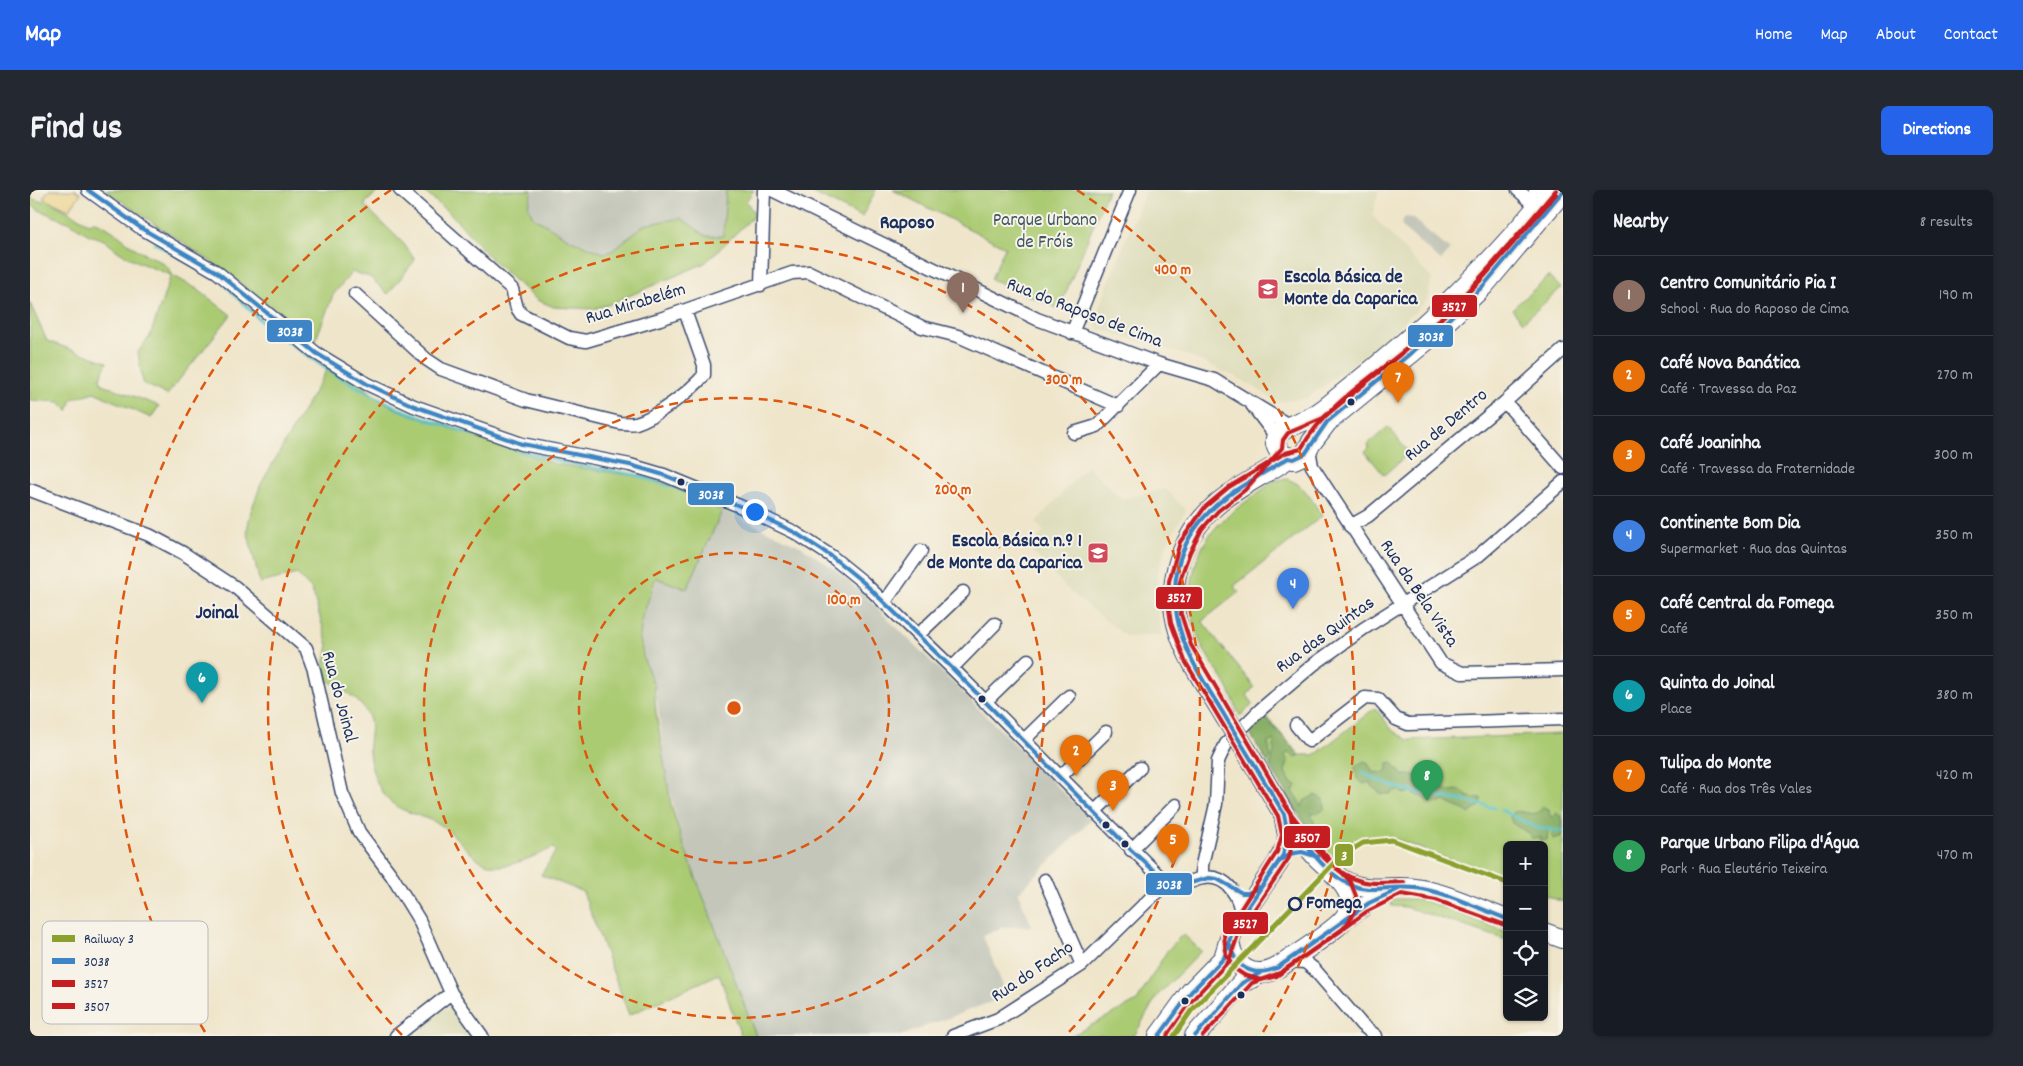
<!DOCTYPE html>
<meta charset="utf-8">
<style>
:root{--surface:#171b24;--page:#242831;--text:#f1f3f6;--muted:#9ea1a6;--line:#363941;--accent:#2563eb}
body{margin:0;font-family:Dekko,sans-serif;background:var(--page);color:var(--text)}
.controls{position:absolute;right:15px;bottom:15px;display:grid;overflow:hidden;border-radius:8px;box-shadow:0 1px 4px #0004}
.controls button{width:45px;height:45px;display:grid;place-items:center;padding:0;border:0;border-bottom:1px solid var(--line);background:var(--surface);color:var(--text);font:25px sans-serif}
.you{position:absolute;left:724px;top:321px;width:18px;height:18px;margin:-12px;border:4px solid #fff;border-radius:50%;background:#1a73e8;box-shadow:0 0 0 8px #1a73e833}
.badge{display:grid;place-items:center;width:32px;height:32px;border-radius:50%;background:var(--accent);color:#fff;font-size:16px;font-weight:700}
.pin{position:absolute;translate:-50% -41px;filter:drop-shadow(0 1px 2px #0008)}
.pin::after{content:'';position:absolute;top:26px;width:18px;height:15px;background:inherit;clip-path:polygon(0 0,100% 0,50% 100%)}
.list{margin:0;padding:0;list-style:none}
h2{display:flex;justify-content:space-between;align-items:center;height:65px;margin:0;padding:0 20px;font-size:21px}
h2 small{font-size:16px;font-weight:400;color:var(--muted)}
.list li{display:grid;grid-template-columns:32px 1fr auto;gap:15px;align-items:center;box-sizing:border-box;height:80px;padding:0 20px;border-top:1px solid var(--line)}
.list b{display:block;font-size:19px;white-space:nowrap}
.list p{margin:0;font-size:16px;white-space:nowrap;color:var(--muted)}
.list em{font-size:16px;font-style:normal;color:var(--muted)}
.icon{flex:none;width:28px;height:28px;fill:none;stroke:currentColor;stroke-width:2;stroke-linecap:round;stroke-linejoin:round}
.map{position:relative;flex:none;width:1533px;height:846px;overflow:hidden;border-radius:8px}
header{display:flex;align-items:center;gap:30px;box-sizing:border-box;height:70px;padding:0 25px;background:var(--accent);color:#fff}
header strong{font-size:24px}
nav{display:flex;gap:28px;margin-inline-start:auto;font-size:18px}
.intro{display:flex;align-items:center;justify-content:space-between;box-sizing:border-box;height:120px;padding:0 30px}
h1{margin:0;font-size:35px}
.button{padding:12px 22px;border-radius:8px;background:var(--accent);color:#fff;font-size:18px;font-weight:700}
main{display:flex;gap:30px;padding:0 30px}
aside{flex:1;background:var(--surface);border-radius:8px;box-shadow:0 1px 4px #0004}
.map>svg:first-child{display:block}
.built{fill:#deddbb}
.industrial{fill:#c3c6b9}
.green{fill:#abcb73;stroke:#637d68}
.forest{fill:#88af65;stroke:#526f62}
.sand{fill:#eeda9e;stroke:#84847e}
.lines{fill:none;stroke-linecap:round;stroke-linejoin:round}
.stream{stroke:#55c3c9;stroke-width:3}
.minor-casing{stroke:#3b4a6e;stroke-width:15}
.secondary-casing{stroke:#3b4a6e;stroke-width:20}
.primary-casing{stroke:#3b4a6e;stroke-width:22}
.minor{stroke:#fff;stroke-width:12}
.secondary{stroke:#fff;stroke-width:18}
.primary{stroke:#fff;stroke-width:20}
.primary-bridge-casing{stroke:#3b4a6e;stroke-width:22;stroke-linecap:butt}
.primary-bridge{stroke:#fff;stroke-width:20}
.bus-1-casing{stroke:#f7f3e8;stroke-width:8}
.bus-2-casing{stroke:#f7f3e8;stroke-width:8}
.bus-3-casing{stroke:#f7f3e8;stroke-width:8}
.bus-1{stroke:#3d85c6;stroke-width:4}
.bus-2{stroke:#c61d23;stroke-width:4}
.bus-3{stroke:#c61d23;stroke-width:4}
.rail-1-casing{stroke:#f7f3e8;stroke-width:9}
.rail-1{stroke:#8ca02e;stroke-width:5}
.ring{fill:none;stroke:#de5710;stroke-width:2.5;stroke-dasharray:9 6}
.bus-dot{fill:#1b2f5e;stroke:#f7f3e8;stroke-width:2}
.stop-dot{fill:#f7f3e8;stroke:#1b2f5e;stroke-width:2.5}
.labels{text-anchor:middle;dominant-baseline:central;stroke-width:4;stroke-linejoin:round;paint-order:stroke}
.park-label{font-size:19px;fill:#3f5663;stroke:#f7f3e8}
.poi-label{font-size:19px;font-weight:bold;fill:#1b2f5e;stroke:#f7f3e8;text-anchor:start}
.street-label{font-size:19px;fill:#1b2f5e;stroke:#f7f3e8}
.stop-label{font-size:19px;font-weight:bold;fill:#1b2f5e;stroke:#f7f3e8;text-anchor:start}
.neighbourhood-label{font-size:20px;font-weight:bold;fill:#1b2f5e;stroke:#f7f3e8}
.key{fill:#f7f3e8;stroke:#b5b8bf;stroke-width:1}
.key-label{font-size:14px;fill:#1b2f5e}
.centre{fill:#de5710;stroke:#f7f3e8;stroke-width:2.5}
.ring-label{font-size:15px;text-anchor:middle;font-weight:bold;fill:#de5710;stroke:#f7f3e8;stroke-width:4;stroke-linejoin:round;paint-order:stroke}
.line-badge{stroke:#f7f3e8;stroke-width:2}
.badge-label{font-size:14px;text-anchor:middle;font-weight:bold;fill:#fff}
</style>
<header>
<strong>Map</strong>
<nav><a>Home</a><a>Map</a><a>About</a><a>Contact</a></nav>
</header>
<div class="intro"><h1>Find us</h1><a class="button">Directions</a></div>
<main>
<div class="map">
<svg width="1533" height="846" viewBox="0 0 1533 846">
<rect width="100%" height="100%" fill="#f7f3e8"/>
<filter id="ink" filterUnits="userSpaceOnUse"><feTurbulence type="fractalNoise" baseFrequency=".02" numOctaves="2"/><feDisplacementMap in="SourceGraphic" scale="10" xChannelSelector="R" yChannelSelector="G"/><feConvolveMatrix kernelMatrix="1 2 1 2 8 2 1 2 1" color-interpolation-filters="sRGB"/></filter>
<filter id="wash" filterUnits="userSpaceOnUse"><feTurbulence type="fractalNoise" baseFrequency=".0096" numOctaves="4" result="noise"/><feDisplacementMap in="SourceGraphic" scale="20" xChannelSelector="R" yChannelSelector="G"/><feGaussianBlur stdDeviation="1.12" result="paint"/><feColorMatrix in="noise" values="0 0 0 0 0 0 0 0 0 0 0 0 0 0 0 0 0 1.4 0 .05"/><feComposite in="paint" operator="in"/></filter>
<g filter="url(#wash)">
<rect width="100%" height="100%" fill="#efe5ca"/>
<path class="built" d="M1116,0H1349L1342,25L1402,89L1397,110L1352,152L1277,208L1248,212L1213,190L1160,166L1069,139L1064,130Z
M1057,276L1092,309L1136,299L1156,320L1136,355L1128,381L1126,407L1131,445L1097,447L1040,402L998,357L1014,342L1006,332Z
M412,819H422L430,826L444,846H385L397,836L402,825Z"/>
<path class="industrial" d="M502,0H696L693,46H676L650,28L614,35L582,61L573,63L541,50L503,27L498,17Z
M1375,27L1383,29L1420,60L1411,71L1373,38L1371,33Z
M693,320L772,357L806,380L836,407L1061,630L988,703L1002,736L973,737L953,746L977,806L870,846H726L650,644L637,589L626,501L616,476L610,439L612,428L628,387L653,398Z"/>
<path class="green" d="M75,0H350L336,12L335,16L373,53L385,70L358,104L340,87L322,82L303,105L284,154L202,86Z
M392,0H502L498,16L503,27L541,50L573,63L582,61L614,35L651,28L676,46H693L696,0H724L716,11L725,25L675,73L580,114L563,119L524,117L507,110L463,71L423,26Z
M777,0H846L832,27Z
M863,0H1078L1029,119L961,89L975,57Z
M0,8L13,12L16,9L60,34L62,31C81,36 92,50 108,60C119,67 138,71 142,85L167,99L201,125L137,205L113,193L108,162L120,146L141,85L110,73L89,62L74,50L59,45L40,33L9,20L0,14Z
M1519,86L1531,98L1493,132L1482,119Z
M0,113L17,151L77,172L70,188L72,194L129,216L121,228L64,202L42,209L38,221L29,212L0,210Z
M303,169L347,208L368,220L525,274L605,286L644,298L692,321L657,399L626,388L612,428L610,447L614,470L624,495L626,522L641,615L652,651L726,846H711L689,784L599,825L553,702L511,685L526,661L523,658C508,664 478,680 461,675C439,669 429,646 411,635C390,623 366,624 352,602C345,591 340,574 339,562C338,552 342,541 340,531C336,512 312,499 297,490L294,476L298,455L296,448L282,400L267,384L230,393L217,340L221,321L231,294Z
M1358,237L1379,263L1354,285L1335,262L1339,258L1338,254Z
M1257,289C1276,295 1282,311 1292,326L1204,396L1209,402L1172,431L1224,497L1217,505L1223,514L1210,526C1206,518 1204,511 1200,502C1193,487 1182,474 1174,460C1153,420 1157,368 1188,335C1205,318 1226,305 1245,290Z
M1345,518L1363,541L1378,550L1533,544V712L1514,705V655H1477V691L1359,647C1337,645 1318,653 1303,669L1284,649L1219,542L1237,528L1270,565H1285Z
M1360,709H1390L1477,742V750L1376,717L1362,716Z
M1153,744L1171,761L1127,806L1104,846H1041L1107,811L1137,761Z"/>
<path class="forest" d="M1235,528L1270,565L1266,568L1260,563H1257L1255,566L1258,571L1255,582L1262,594L1267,595L1263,601L1272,617L1274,611L1285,605L1294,610L1295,618C1290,624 1287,622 1281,624L1289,645L1287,653L1241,578C1240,568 1247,565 1243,550L1238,553L1241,568L1237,572L1219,542Z
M1334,571L1337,572L1343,582L1353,583L1358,579V573L1362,572L1372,585H1385L1386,587L1385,593L1394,599L1409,596L1418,601L1431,600L1438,607L1451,608V615L1439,624C1434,618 1423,617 1415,611L1406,614L1380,602L1374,604L1367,600L1360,604H1350L1339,592L1334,594L1327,589L1325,576Z
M1513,617L1519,619L1520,626L1522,627L1527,623L1533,630V646L1523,649L1521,640H1518L1517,650H1510L1511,647L1502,648L1498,643L1482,633L1480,627L1483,622C1495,619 1504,630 1513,617Z"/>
<path class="sand" d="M19,0H46L51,3L39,20L13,8Z"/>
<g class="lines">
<path class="stream" d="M125,53L180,85
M197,97L237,137L307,186L369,219L478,257L533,272L605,285L644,297L723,330
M1333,582C1365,605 1425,606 1464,618
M1471,620L1507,638L1533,641"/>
</g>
</g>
<g filter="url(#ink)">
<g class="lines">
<g class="minor-casing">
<path id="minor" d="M58,0L111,38L187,82L286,163L337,194L384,216L492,254L600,275L634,285L712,317L764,342L801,366L833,392L922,478L1131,688L1146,696C1155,695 1163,690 1173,688C1197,684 1211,707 1211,728
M370,0L482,99L487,118L491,124L539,148L556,151L630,129L762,83L779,82L892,137L928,146L1088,216
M742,0L1007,129L1129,174L1184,190L1260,236
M1488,0L1507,17L1519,19L1515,8L1505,0
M731,95L734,0
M325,104L396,169L411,179L496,210L590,233C596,233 601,234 606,233C626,227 661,201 674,185V175L655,121
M1042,143L1100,0
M1475,212L1533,278
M1222,215L1247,248
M1044,243L1067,236L1129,174
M1279,259L1282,276L1411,473L1432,483L1533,480
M0,300L119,345L153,363L205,397L276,458L284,480L312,603L329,642L362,686L389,730L421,803L452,846
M1320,336L1338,326L1475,212L1533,160
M854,413L891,361
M888,445L933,402
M922,478L965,434
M955,512L998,470
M1266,535L1279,551L1335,508L1348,509L1366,529L1378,534L1533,529
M994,550L1039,506
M1030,587L1076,542
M1064,622L1110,578
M1101,660L1146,615
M1172,688V675L1186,614L1188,571L1196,554L1231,519L1283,475L1333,439L1448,366L1533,292
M1015,690L1052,775
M1258,771L1275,772L1284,779L1332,835L1346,846
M366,846L421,803
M923,846L968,829L1052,775L1136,693"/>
</g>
<g class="secondary-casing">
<path id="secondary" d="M1308,686C1334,705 1356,694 1385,698C1415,702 1449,719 1477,729
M1310,733L1339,713L1367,699
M1514,742L1533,749"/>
</g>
<g class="primary-casing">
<path id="primary" d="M1521,0C1459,79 1387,145 1309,207C1300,215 1292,222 1282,227C1266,236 1232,239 1252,265L1264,269L1275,264L1281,253L1297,232L1398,149L1454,95L1533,1
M1195,526C1164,474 1129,433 1150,369C1157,349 1169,330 1185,316C1207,296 1234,285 1258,268
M1199,752C1203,777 1222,791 1247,778C1267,765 1288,752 1307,736C1339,709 1307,687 1287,667C1276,655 1266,642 1256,628
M1129,846L1161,802L1194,768L1203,739L1248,673L1257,655L1258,645L1254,624L1217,562
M1165,846L1212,793L1231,783"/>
</g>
<use href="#minor" class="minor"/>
<use href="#secondary" class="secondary"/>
<use href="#primary" class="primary"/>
<g class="primary-bridge-casing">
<path id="primary-bridge" d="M1195,526L1217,562"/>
</g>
<use href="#primary-bridge" class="primary-bridge"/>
<g class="bus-1-casing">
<path id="bus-1" d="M58,0L111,38L187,82L286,163L337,194L384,216L492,254L600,275L634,285L712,317L764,342L801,366L833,392L922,478L1101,660L1140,695L1149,696L1179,688L1187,689L1212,703H1218L1232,696L1248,673L1259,664L1272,662L1288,667
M1268,645C1286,668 1307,697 1339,699C1355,699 1370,696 1386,698C1417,702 1447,718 1477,729
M1199,752C1205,778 1222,788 1247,778L1339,713L1371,698
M1129,846L1161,802L1194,768L1203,739L1253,665L1258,645L1254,624C1234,590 1213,557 1193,523C1164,475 1135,435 1148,376C1153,356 1165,336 1180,321C1202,299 1232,285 1258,268L1264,269L1275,264L1297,232L1398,149L1454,95L1533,1
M1165,846L1212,793L1230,783"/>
</g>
<g class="bus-2-casing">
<path id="bus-2" d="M1137,846L1166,806L1199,771L1209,742L1259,668L1264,645L1260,622L1252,610
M1173,846L1222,793L1250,783L1312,740L1320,730L1326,716V706L1320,691L1283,652L1259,621L1161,455L1151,424L1148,400L1153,381L1160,362L1172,339L1188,321L1215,300L1252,258L1253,250L1258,243L1293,228L1394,145L1452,89L1526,4"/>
</g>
<g class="bus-3-casing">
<path id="bus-3" d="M1255,615C1273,643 1297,682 1331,691C1344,695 1360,692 1374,692
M1475,735L1406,710L1372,704L1336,722L1247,786L1231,790L1214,785L1205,779L1196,765L1194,745L1247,662L1252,645L1248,626L1155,471L1141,433L1138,413L1139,391L1150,352L1175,317L1199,297L1255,263L1271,259C1298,210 1354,181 1395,143C1443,99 1484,50 1526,0"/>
</g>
<use href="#bus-1" class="bus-1"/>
<use href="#bus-2" class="bus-2"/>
<use href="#bus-3" class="bus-3"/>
<g class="rail-1-casing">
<path id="rail-1" d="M1144,846L1161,821L1309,668L1333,653L1362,650L1477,693"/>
</g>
<use href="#rail-1" class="rail-1"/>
</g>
</g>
<g class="ring">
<circle cx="704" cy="518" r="155"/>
<circle cx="704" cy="518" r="310"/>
<path d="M372 845A466 466 0 1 1 1036 845"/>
<path d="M175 842A621 621 0 0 1 361 0M1047 0A621 621 0 0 1 1233 842"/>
</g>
<defs>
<g id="school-square" transform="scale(1.125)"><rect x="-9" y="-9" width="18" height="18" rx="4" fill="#d1495b" stroke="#f7f3e8"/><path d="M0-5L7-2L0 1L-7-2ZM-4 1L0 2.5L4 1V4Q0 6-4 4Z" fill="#fff"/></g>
</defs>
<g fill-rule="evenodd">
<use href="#school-square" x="1238" y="99"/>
<use href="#school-square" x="1068" y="363"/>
</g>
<g class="bus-dot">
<circle cx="1321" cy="212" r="4.5"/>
<circle cx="651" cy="292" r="4.5"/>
<circle cx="952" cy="509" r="4.5"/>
<circle cx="1076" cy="635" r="4.5"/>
<circle cx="1095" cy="654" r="4.5"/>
<circle cx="1211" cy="805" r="4.5"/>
<circle cx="1155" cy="811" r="4.5"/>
</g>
<circle class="stop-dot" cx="1265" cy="714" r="6"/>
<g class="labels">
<g class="park-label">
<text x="1015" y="31">Parque Urbano<tspan x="1015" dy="22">de Fróis</tspan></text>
</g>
<g class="poi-label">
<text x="1254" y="88">Escola Básica de<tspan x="1254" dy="22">Monte da Caparica</tspan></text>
<text x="1052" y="352" text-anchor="end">Escola Básica n.º 1<tspan x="1052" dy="22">de Monte da Caparica</tspan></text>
</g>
<g class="street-label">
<text transform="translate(606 115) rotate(-17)">Rua Mirabelém</text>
<text transform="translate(1054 124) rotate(21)">Rua do Raposo de Cima</text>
<text transform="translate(1417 236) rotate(-40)">Rua de Dentro</text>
<text transform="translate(1388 404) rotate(56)">Rua da Bela Vista</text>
<text transform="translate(1296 446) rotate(-36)">Rua das Quintas</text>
<text transform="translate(308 507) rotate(75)">Rua do Joinal</text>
<text transform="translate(1003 783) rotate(-34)">Rua do Facho</text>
</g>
<g class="stop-label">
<text x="1276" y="714">Fomega</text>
</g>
<g class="neighbourhood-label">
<text x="877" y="34">Raposo</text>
<text x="187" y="424">Joinal</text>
</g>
</g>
<rect x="12" y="731" width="166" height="103" rx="8" class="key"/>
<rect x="22" y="745" width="23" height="7" fill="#8ca02e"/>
<rect x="22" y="768" width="23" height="6" fill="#3d85c6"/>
<rect x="22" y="790" width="23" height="7" fill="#c61d23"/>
<rect x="22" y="813" width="23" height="6" fill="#c61d23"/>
<g class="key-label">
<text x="54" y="753">Railway 3</text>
<text x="54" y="776">3038</text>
<text x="54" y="798">3527</text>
<text x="54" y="821">3507</text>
</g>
<circle cx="704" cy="518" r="8" class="centre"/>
<g class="ring-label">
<text x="1143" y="84">400 m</text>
<text x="1034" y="194">300 m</text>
<text x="923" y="304">200 m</text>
<text x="814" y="414">100 m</text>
</g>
<g class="line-badge">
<rect x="1401" y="104" width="47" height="24" rx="5" fill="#c61d23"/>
<rect x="236" y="129" width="47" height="24" rx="5" fill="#3d85c6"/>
<rect x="1377" y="134" width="47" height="24" rx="5" fill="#3d85c6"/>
<rect x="657" y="292" width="48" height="24" rx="5" fill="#3d85c6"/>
<rect x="1125" y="396" width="48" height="24" rx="5" fill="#c61d23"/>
<rect x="1253" y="635" width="48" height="24" rx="5" fill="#c61d23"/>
<rect x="1304" y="653" width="20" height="24" rx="5" fill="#8ca02e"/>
<rect x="1115" y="682" width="48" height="24" rx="5" fill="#3d85c6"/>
<rect x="1192" y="721" width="47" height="24" rx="5" fill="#c61d23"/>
</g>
<g class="badge-label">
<text x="1424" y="121">3527</text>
<text x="260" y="146">3038</text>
<text x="1401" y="151">3038</text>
<text x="681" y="309">3038</text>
<text x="1149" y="412">3527</text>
<text x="1277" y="652">3507</text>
<text x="1314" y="670">3</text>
<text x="1139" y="699">3038</text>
<text x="1215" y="738">3527</text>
</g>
</svg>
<div class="controls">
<button>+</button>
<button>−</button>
<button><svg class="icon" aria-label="locate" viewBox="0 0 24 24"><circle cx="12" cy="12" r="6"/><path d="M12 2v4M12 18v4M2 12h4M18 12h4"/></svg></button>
<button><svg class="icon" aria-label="layers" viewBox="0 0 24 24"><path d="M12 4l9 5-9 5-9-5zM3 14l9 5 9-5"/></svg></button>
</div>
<div class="you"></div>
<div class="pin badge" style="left:933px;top:123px;background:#8d6e63">1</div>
<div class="pin badge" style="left:1046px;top:586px;background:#e8710a">2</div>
<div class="pin badge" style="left:1083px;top:621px;background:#e8710a">3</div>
<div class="pin badge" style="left:1263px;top:419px;background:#3f7fe0">4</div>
<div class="pin badge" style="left:1143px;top:675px;background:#e8710a">5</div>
<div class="pin badge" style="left:172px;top:513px;background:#0f9aa8">6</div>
<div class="pin badge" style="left:1368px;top:213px;background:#e8710a">7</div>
<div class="pin badge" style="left:1397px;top:611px;background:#2e9e5b">8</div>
</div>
<aside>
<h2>Nearby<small>8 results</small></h2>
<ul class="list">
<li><span class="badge" style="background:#8d6e63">1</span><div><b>Centro Comunitário Pia I</b><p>School · Rua do Raposo de Cima</p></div><em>190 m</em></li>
<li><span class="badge" style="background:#e8710a">2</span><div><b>Café Nova Banática</b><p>Café · Travessa da Paz</p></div><em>270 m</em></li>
<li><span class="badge" style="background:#e8710a">3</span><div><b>Café Joaninha</b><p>Café · Travessa da Fraternidade</p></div><em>300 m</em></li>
<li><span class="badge" style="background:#3f7fe0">4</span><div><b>Continente Bom Dia</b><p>Supermarket · Rua das Quintas</p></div><em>350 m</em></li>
<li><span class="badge" style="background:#e8710a">5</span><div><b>Café Central da Fomega</b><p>Café</p></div><em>350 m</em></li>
<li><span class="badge" style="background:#0f9aa8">6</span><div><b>Quinta do Joinal</b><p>Place</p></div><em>380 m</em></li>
<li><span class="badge" style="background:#e8710a">7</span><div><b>Tulipa do Monte</b><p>Café · Rua dos Três Vales</p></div><em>420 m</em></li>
<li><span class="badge" style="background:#2e9e5b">8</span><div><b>Parque Urbano Filipa d'Água</b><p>Park · Rua Eleutério Teixeira</p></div><em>470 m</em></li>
</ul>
</aside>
</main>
